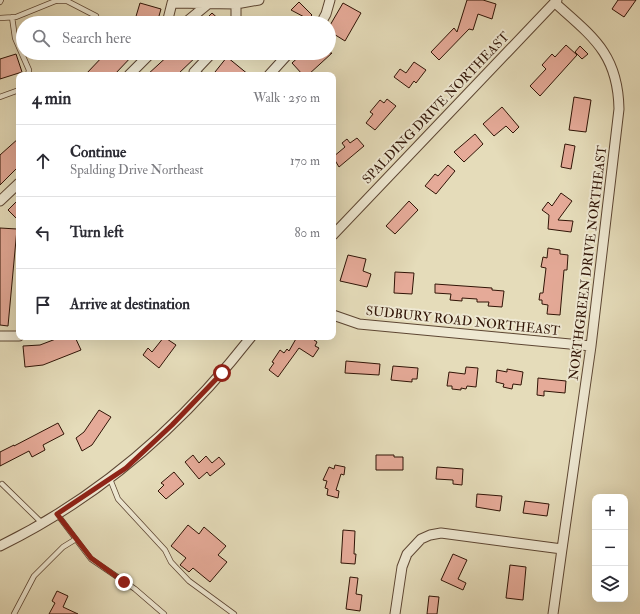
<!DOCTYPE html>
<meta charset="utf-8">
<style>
:root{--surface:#fff;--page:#f2f2f3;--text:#2b2b33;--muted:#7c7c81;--line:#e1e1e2}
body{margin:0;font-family:"IM FELL Double Pica",serif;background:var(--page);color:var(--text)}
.controls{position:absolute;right:12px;bottom:12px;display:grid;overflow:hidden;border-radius:8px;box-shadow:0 4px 16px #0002}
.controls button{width:36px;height:36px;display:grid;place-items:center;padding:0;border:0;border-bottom:1px solid var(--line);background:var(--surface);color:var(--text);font:20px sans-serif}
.stop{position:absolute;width:12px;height:12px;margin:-9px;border:3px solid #8f2418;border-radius:50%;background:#fff}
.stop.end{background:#8f2418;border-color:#fff;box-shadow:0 1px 4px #0008}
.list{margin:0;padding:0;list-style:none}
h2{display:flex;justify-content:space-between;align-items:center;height:52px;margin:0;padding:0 16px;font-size:17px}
h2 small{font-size:13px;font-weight:400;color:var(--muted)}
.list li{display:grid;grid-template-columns:26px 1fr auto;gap:12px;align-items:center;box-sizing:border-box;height:72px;padding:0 16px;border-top:1px solid var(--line)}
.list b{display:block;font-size:15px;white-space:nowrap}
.list p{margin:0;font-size:13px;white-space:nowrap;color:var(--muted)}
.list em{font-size:13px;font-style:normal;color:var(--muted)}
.icon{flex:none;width:22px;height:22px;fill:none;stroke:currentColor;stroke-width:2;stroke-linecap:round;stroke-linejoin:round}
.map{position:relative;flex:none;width:640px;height:614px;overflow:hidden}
.search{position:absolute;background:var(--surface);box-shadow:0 4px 16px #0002;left:16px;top:16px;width:320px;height:44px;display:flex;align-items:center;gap:10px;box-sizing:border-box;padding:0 14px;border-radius:22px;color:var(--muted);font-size:15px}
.panel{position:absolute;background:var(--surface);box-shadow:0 4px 16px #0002;left:16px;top:72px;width:320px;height:268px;border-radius:8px}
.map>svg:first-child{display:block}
.building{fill:#e5aa98;stroke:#301406}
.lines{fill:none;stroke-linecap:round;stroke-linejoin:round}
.service-casing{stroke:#5d4633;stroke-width:6}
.minor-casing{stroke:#5d4633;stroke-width:11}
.service{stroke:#eee8d2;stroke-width:4.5}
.minor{stroke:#eee8d2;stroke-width:9}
.route{stroke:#8f2418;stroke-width:5}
.labels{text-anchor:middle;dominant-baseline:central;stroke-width:4;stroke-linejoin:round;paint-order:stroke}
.street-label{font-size:13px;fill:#301406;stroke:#eee8d2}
</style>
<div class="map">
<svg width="640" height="614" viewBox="0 0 640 614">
<rect width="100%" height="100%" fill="#e5dcba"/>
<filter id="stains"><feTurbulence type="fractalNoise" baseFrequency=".005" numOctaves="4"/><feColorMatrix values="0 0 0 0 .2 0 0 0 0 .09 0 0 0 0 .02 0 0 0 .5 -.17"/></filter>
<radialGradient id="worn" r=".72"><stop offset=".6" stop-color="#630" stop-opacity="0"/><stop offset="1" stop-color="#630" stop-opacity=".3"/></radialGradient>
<path class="building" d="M467,0H483L496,4L492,19L478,14L473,30L469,29L439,60L431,52L454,28L457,32Z
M618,0H636L624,17L612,9Z
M299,2L312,15L308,19L291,10Z
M140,3L161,9L157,23H134Z
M343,3L361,13L345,41L329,31V27Z
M212,13L223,23H202Z
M566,45L577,55L540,96L530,86L546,69L542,65L552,54L555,57Z
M580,46L588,54L582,59L575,52Z
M106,53H135L114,75H85Z
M171,53H200L177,75H147Z
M303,53H332L308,75H303L292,63Z
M16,54L22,72L0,79V59Z
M227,57L249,75H218L215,72Z
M414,62L426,70L416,83L414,81L409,88L394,77L400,69L406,73Z
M574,97L591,100L586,132L569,130Z
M387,99L396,106L375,130L366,123L373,114L370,112L380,100L384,103Z
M502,107L519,127L513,133L506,126L494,136L483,124Z
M475,134L483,144L464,162L454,152Z
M19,138V166L0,185V155Z
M357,138L364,146L339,167L333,157L345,147L342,143L347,139L350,143Z
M565,144L575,146L571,169L561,167Z
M448,165L455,171L436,194L425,186L435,174L438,176Z
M561,193L572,201L558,220L573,221L571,232L548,229L549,215L542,210L548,202L552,206Z
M19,199V221L8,210Z
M409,201L418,210L395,234L386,226Z
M0,228L17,229L8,326L0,325Z
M548,248L560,250V254L568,255L567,270H564L560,315L547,314L548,305L542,304V300H539L540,293H543L546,268L541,267L543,257L547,258Z
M348,255L366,259L363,271L371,274L367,287L340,281Z
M395,272L414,273L412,294L394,293Z
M435,284L492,288V290L504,291L502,307L488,306L489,302H477V299L462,298V301L450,300L451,294L435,293Z
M61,337H75L81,350L43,365L25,367L23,346L40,345Z
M164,337L176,345L159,368L143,355L148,348L152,352Z
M297,337H316L314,340L317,342L315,346L319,348L313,357L299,348L278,377L269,370L274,363L272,362L280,350L284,353L287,349L289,351Z
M346,361L380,364L379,375L345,373Z
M393,366L418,368L417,379H412V382L391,380Z
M466,367L478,368L476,387L467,386L466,389L461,388V390L452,389V386H447L449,372L465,374Z
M507,369L523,372L521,385L513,384L512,389L503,387L504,384L496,382L497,370L507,372Z
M538,378L566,381L565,393L544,391V396L537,395Z
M99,410L111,417L92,445L82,451L76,438L84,432Z
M58,423L64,434L43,445L45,450L32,457L29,451L0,466V452L14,445V446Z
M193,455L199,463L206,456L212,463L219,457L225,464L210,476L207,472L199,479L185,462Z
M376,455H394V457H403V470H376Z
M335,465L345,467L344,475L341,474L336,490L339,491L338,498L327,495L328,489L325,488L327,481L323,480L329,467L334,469Z
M437,467L463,469L462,485L453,484V480L436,479Z
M174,472L184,484L166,499L158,491L164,485L161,483Z
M477,494L502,496L500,511L476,507Z
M525,501L549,504L547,516L523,513Z
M188,525L199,534L204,527L226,546L218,555L227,562L210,582L193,568L189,572L180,565L186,558L171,546Z
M343,530L355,531L354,554H356L355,564L341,563Z
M453,554L467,560L458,579L466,583L463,590L441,580Z
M510,565L526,567L523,600L506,598Z
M350,577L358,578L356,594L362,595L360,611L346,609Z
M57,591L68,596L63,607L78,614H49L55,603L52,601Z
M429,596L439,597L437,614H427Z"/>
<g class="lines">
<g class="service-casing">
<path id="service" d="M58,1H67L96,16
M0,2L1,0
M12,17L15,38L29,70L28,75
M0,18L16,17L58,0
M0,97L19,90
M110,479L118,499L165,550L171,562L189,581L234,614
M2,484L42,523
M57,514L91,559L135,589L164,614
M14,614L34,576L63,547L76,539"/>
</g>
<g class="minor-casing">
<path id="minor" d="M555,3C593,37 618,54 619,109L591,346L562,549
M236,4V23
M167,23L172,3L236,4L259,0
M185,23L208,4
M321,23L326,14L330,0
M129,75L151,53
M198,75L194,72L212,53
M269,75L289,53
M0,201L19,183
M333,235L557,0
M333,315L359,324L591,346
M0,336H19
M0,546C100,497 183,424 251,337
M395,614L402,567L407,554L421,539L430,535L441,533L562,549L553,614"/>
</g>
<use href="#service" class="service"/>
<use href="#minor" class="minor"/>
</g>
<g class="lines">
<path class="route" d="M124,582L91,558L57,514L126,468L172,425L222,373"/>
</g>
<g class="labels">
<g class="street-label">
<text transform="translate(436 108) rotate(-46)">SPALDING DRIVE NORTHEAST</text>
<text transform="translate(588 263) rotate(-83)">NORTHGREEN DRIVE NORTHEAST</text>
<text transform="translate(463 321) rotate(6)">SUDBURY ROAD NORTHEAST</text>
</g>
</g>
<rect width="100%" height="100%" filter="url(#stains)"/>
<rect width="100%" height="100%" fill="url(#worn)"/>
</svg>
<div class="controls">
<button>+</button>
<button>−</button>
<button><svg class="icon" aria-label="layers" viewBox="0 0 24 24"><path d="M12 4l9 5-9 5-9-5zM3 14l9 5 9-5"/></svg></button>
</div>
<div class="stop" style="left:222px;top:373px"></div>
<div class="stop end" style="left:124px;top:582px"></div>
<div class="search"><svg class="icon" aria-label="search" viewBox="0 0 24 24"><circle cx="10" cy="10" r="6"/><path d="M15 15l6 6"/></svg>Search here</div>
<section class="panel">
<h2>4 min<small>Walk · 250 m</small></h2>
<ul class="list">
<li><svg class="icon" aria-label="ahead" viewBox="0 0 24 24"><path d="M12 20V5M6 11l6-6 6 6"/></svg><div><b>Continue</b><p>Spalding Drive Northeast</p></div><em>170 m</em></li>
<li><svg class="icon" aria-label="left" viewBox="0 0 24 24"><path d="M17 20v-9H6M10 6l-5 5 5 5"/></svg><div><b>Turn left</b></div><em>80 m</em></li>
<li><svg class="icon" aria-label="arrive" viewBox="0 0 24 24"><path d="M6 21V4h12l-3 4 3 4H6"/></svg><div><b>Arrive at destination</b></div></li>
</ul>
</section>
</div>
